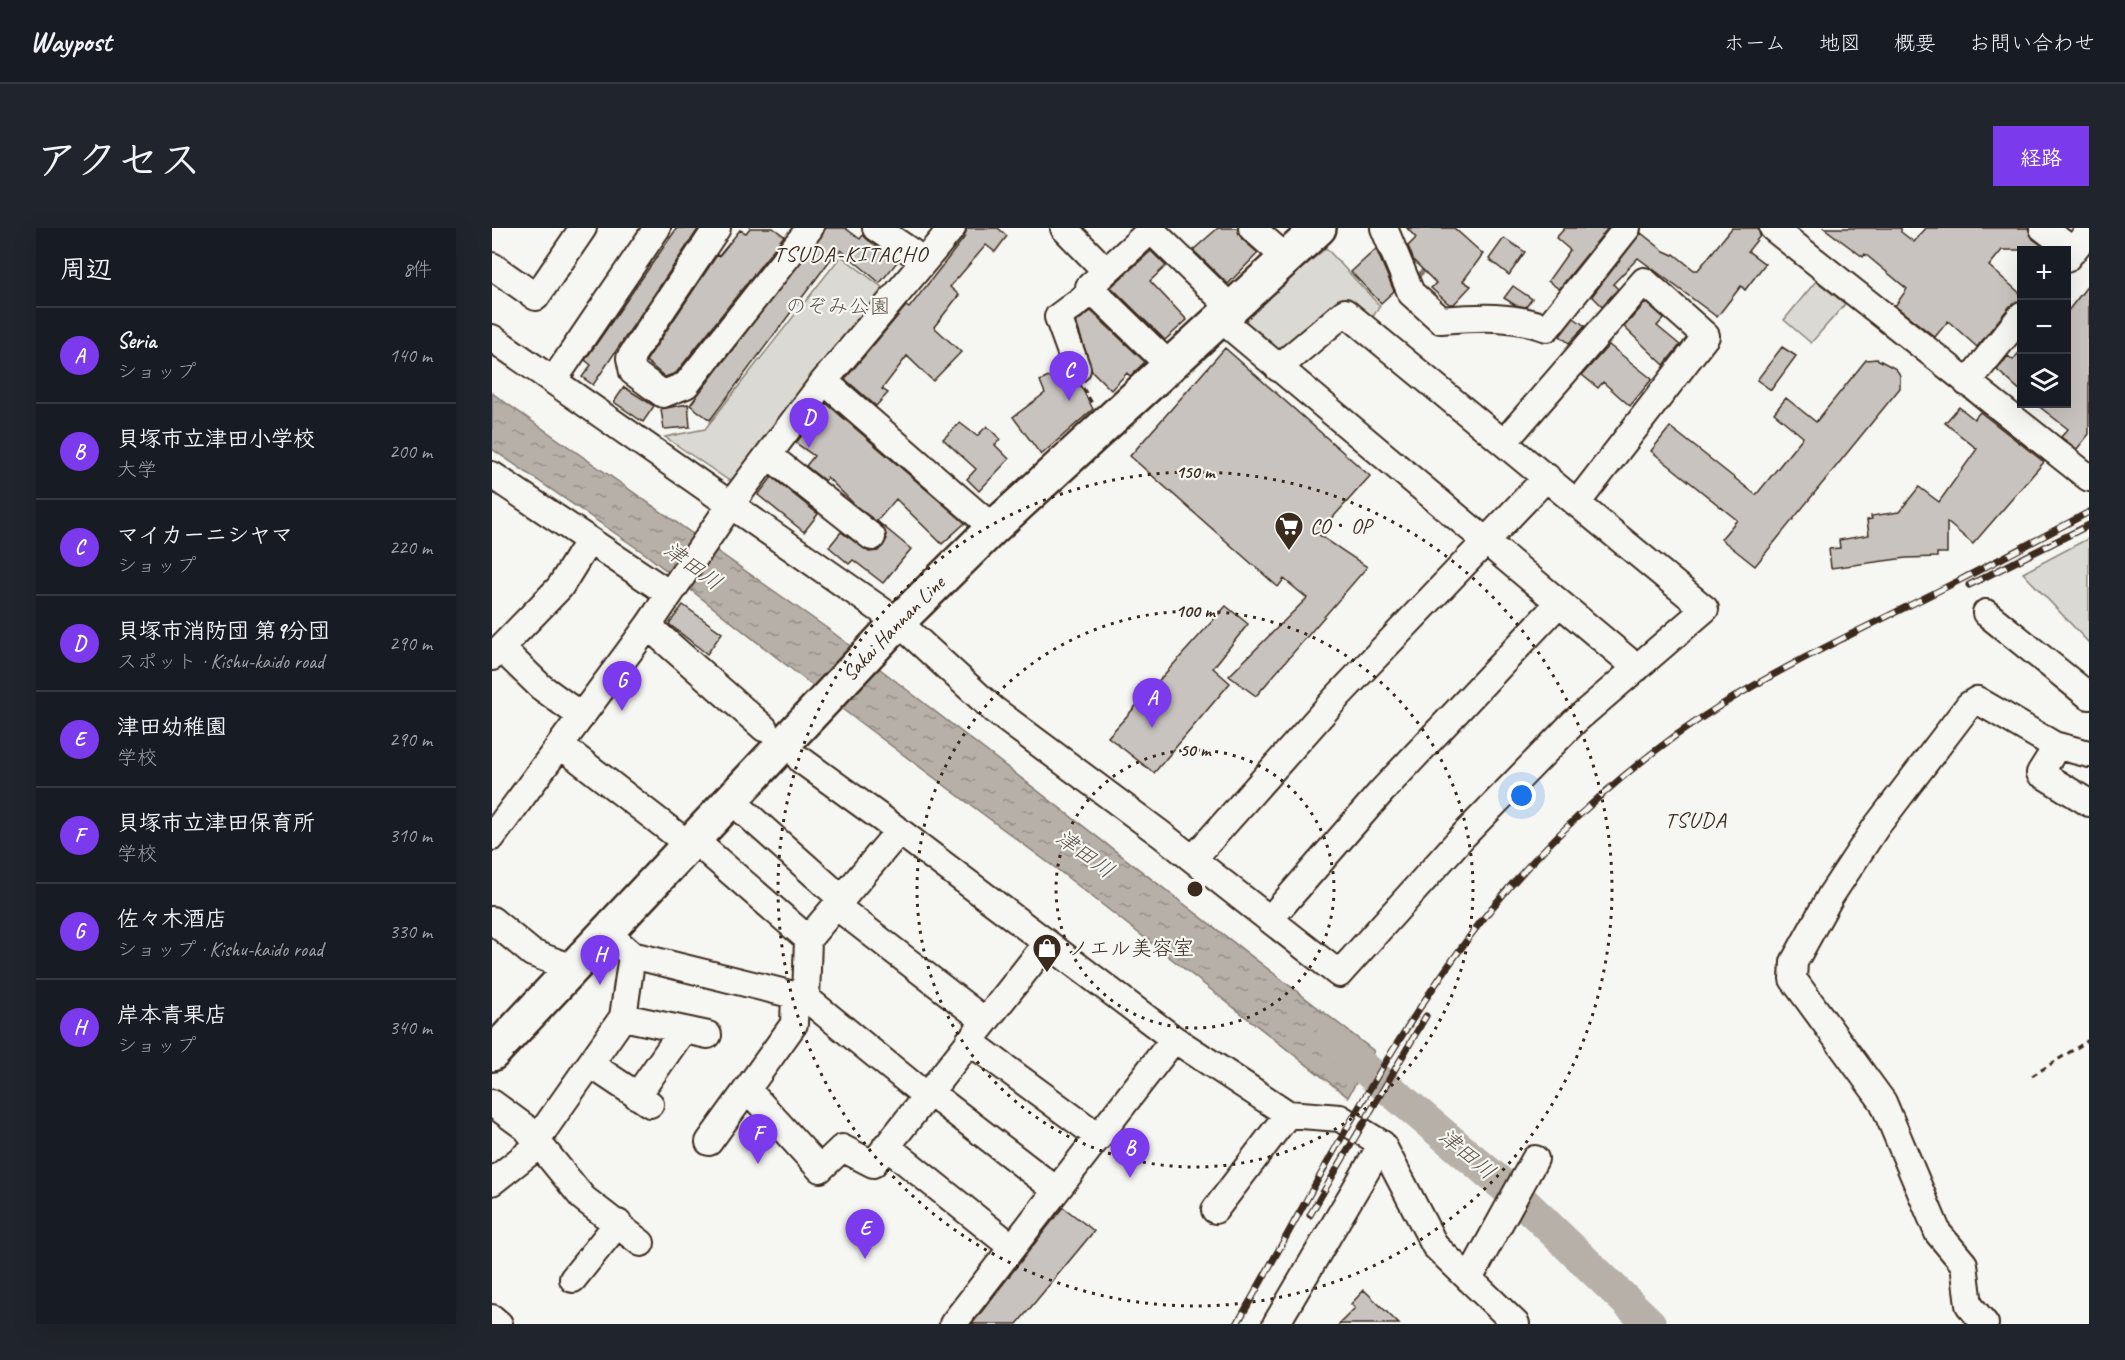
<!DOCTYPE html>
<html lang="ja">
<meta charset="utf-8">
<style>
:root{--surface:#171b24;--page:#20242c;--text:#f1f3f6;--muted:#9ea1a6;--line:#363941;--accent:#7c3aed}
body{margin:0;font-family:Caveat,"Klee One",sans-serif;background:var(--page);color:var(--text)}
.controls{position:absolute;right:18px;top:18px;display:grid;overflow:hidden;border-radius:0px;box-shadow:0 6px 24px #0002}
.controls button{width:54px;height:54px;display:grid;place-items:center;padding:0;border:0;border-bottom:2px solid var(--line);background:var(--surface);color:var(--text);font:30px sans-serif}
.you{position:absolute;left:1030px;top:568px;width:21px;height:21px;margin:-15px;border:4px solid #fff;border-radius:50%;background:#1a73e8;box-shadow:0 0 0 9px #1a73e833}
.badge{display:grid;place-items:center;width:39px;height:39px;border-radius:50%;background:var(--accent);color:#fff;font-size:20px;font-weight:700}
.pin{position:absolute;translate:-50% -50px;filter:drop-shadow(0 2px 3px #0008)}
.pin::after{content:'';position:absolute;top:32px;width:21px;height:18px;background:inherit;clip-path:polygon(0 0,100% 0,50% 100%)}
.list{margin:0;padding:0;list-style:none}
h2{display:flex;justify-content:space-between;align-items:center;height:78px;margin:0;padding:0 24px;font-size:26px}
h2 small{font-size:20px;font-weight:400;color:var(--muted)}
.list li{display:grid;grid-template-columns:39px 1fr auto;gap:18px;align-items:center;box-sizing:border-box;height:96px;padding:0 24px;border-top:2px solid var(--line)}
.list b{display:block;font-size:22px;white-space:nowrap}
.list p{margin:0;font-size:20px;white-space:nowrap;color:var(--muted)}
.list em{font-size:20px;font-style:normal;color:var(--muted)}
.icon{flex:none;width:33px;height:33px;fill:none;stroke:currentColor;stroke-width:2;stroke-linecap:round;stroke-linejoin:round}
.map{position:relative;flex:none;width:1597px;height:1096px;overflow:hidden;border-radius:0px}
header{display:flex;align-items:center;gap:36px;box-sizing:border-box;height:84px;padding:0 30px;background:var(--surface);border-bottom:2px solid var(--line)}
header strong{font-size:28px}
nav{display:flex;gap:33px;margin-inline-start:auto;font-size:21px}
.intro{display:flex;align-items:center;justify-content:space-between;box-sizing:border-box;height:144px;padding:0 36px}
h1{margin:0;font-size:42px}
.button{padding:15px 27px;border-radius:0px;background:var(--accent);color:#fff;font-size:21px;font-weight:700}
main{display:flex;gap:36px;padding:0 36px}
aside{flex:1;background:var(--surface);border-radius:0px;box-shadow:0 6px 24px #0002}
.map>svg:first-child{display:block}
.park{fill:#dad9d3;stroke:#8a8278;stroke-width:1.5}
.water{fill:url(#water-ripples);stroke:#857a71;stroke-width:1.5}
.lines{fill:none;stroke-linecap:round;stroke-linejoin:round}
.stream{stroke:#857a71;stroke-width:5}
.river{stroke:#b6b0a9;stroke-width:33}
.building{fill:#c8c3be;stroke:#3b2a1e;stroke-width:1.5}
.minor-casing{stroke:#3b2a1e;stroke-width:30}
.major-casing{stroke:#3b2a1e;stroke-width:38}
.path{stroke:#3b2a1e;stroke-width:3;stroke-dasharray:6 4.5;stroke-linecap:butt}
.minor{stroke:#f6f6f2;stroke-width:26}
.major{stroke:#f6f6f2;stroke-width:33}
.rail-casing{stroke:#3b2a1e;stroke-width:7}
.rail{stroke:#f6f6f2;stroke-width:4.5;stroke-dasharray:14;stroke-linecap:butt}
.ring{fill:none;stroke:#3b2a1e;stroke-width:3;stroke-dasharray:3 6}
.labels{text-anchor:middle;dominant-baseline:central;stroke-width:4.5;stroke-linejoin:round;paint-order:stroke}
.park-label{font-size:21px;fill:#63564b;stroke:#f6f6f2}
.poi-label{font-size:21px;fill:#3b2a1e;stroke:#f6f6f2;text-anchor:start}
.street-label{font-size:21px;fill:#3b2a1e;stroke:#f6f6f2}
.neighbourhood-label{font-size:22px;letter-spacing:1.5px;fill:#3b2a1e;stroke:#f6f6f2}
.water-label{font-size:22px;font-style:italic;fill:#605248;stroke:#f6f6f2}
.centre{fill:#3b2a1e;stroke:#f6f6f2;stroke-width:3}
.ring-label{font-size:18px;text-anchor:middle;font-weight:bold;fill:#3b2a1e;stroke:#f6f6f2;stroke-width:4.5;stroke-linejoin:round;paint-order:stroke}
</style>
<header>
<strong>Waypost</strong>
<nav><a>ホーム</a><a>地図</a><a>概要</a><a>お問い合わせ</a></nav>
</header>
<div class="intro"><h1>アクセス</h1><a class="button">経路</a></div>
<main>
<aside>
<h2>周辺<small>8件</small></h2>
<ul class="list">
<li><span class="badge">A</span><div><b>Seria</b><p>ショップ</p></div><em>140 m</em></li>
<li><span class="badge">B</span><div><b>貝塚市立津田小学校</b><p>大学</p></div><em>200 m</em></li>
<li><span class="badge">C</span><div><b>マイカーニシヤマ</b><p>ショップ</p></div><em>220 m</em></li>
<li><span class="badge">D</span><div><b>貝塚市消防団 第9分団</b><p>スポット · Kishu-kaido road</p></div><em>290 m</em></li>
<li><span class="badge">E</span><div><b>津田幼稚園</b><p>学校</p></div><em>290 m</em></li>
<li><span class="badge">F</span><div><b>貝塚市立津田保育所</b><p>学校</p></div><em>310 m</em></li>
<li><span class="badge">G</span><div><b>佐々木酒店</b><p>ショップ · Kishu-kaido road</p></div><em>330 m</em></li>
<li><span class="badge">H</span><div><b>岸本青果店</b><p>ショップ</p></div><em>340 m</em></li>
</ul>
</aside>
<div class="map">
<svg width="1597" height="1096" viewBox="0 0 1597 1096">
<defs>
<pattern id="water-ripples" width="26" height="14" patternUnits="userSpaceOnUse" patternTransform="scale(1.5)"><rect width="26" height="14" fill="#b6b0a9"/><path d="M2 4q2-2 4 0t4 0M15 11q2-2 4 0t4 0" fill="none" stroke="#958f89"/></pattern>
</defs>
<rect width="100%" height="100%" fill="#f6f6f2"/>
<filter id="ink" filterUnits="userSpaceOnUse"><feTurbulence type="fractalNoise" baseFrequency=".0167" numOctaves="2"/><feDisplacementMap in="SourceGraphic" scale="12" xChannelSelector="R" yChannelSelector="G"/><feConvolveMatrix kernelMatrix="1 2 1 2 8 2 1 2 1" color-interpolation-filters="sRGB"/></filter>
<g filter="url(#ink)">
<path class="park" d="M834,20L888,78L876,96L851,78L790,130L749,92Z
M349,28L395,63L246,251L236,252L173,209L213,201Z
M1324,53L1353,76L1319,115L1292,92Z
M1597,310V415L1531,345Z"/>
<path class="water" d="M0,165L339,403L882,823L856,869L566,642L354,484L152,325L0,221Z"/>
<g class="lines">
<path class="stream" d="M923,51L936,38"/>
<path class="river" d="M839,812L1031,974L1158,1096"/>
</g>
<path class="building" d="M185,0H207L101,157L90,149L99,137L93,132Z
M258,0H281L292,8L184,145L173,149L154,133L225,27L227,28L248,2L254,5Z
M334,0H353L368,11L371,7L406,33L388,55L349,22L344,29L342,27L218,192L198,177Z
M475,0H506L515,8L503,24L494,17L458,59L467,67L442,99L469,124L441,153L415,128L390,161L396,165L384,178L353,151L414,78L417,80L472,10Z
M726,0H745L750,11L766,25L736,56L701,22Z
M915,0H962L991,26L971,53L979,58L962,76H957L939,60L944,55L922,33L916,18L924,10Z
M1073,0H1116L1067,61L1056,53L1078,22L1064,10Z
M1240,0H1266L1268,8L1256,23L1273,36L1253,62L1249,58L1225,89L1146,30L1121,56L1126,61L1110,78L1100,68L1149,5L1172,23L1181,27L1182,26L1202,42H1206Z
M1332,0H1409V4L1422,14L1434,0H1536L1541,11L1556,22H1510L1497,38L1530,67V72L1518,78L1485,119L1456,93L1443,109L1403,78L1415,61L1373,26L1371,29Z
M1012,10L1033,24L1017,47L997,31Z
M884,21L902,63L889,75L859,44Z
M659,23L674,38L658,53L695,92L673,112L619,59Z
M1597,56V206L1585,221L1569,209L1576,201L1544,176H1575V84Z
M1021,58L1040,71L1034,79L1023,77L1012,70Z
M1154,74L1172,90L1165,98L1188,117L1172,137L1132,99Z
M599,83L653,134L638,148L635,145L619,162L600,143L584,94Z
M1082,90L1093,98L1077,115L1068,108Z
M1117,117L1160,151L1138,178L1111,154L1106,160L1090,147Z
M1290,119L1304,128L1279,162L1265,152Z
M733,120L878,248L826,306L875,339L764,468L737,448L815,370L792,351L786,359L638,228Z
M1530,121V164L1505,142L1516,128L1521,132Z
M1385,131L1404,141L1408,147V160L1263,338L1229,311L1245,292L1159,223L1178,199L1264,267L1311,209L1282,185L1294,170L1324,194L1374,132Z
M570,143L576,153L587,155L601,181L549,227L521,189L553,165L548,153Z
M132,159L162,178L151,194L122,174Z
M334,175L473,295L450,316L404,271L385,293L419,321L391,355L361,332L357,336L337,319L349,304L377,324L386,323L395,311L389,297L364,278L335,249L333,253L314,238L322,228L304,215Z
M196,176L198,199L172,201L169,181Z
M1467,179L1482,191L1488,184L1552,234L1481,316L1455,294V325H1445V329L1414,330L1339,340L1337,321L1348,320L1347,312L1377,307L1375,292L1380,291L1379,288L1407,284L1427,259L1447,274L1485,221L1453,195Z
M468,195L485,208L495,198L508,211L503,217L517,231L487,263L475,251L484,241L451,211Z
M280,249L326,286L312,304L266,267Z
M191,377L230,405L215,426L177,396Z
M734,378L756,396L721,440L738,455L662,545L616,509Z
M571,979L602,1003L525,1096H480Z
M872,1062L907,1096H847L863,1080L859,1076Z"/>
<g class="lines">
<g class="minor-casing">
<path id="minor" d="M225,0L138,130L141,144L171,166L194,157L318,0
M384,0L431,32
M572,0L613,42
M657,0L740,81
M760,0L794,30
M892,0L919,65L949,92C987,89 1020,87 1055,100L1135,0
M1281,0L1597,250
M1551,0L1581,23
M659,2L597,59L678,138
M1574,31L1597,3
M0,38L44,69L91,0
M729,91L1145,440
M0,110L406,394L502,482L670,607L847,746L971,608L1083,493L1213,381L853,84L786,140
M585,141L566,89L601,63
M61,153L165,0
M332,153L501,300
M1475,155L1530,87
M1012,214L1152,53L1214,108L1085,275
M276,227L380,309
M0,247L176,365
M1494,385L1597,468
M156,398L272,500
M10,421L49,459L89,488
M0,429L68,359L97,312
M68,517L196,616
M1565,518L1548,545L1597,575
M309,532L407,603L682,811L796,886L848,890L890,916L943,1018L1024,1096
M238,571L350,671
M0,609L156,398L239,276L332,153L460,0
M201,611L316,711
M701,631L846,468L1055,249
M344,678L493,793
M778,691L890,563L1067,375
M0,692L40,725L80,740
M114,704L140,727L314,770L434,868
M314,770L316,711L407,603
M131,789L216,807
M477,813L607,909
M98,836L158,876
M255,861L328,941L350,920L381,936L555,715
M437,864L564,962
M145,868L191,802
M0,875L34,900L91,970L149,1015
M44,913L131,789L140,727
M217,914L302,796L303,766
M394,918L520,1019
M0,954L47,917
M723,982L796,886
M81,1051L126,995
M977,1051L1043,931
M0,1090L7,1096
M461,1096L682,811
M784,1096L890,916
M1493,1096L1477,1077L1472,1036L1446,1005L1391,874L1301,751L1302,734L1339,667L1384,599L1477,477L1485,472L1562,517L1597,526"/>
</g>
<g class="major-casing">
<g id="major">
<path id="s1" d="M0,826L406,394L501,300L827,0"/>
</g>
</g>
<path class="path" d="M591,160L600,175
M1540,848L1597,812"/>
<use href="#minor" class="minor"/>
<use href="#major" class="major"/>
<g class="rail-casing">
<path id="rail" d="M1477,357L1597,297
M818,987L934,788
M745,1096C824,959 900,804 999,681C1060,606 1148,527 1231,476C1307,429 1388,393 1468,352C1511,330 1554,307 1597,284"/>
</g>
<use href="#rail" class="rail"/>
</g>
</g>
<g class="ring">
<circle cx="703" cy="661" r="139"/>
<circle cx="703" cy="661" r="278"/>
<circle cx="703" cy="661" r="417"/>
</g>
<defs>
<g id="supermarket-pin" transform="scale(1.5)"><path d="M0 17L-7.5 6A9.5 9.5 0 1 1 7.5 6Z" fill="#3b2a1e" stroke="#f6f6f2"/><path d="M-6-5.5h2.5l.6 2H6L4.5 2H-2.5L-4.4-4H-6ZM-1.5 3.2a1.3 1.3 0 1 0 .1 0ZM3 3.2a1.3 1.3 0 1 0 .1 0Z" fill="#fff"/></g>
<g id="shop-pin" transform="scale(1.5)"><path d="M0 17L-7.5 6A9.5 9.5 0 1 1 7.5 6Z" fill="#3b2a1e" stroke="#f6f6f2"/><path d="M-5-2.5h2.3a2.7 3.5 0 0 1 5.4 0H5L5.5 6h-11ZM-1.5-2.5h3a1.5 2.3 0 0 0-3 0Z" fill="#fff"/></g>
</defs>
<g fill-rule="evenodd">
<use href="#supermarket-pin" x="797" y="298"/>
<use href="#shop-pin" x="555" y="720"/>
</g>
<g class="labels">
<g class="park-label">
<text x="346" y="78">のぞみ公園</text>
</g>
<g class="poi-label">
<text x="818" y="298">CO・OP</text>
<text x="576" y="720">ノエル美容室</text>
</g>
<g class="street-label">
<text stroke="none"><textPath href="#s1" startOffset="585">Sakai Hannan Line</textPath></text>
</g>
<g class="neighbourhood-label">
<text x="359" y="26">TSUDA-KITACHO</text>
<text x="1204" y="592">TSUDA</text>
</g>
<g class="water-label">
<text transform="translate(201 338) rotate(36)">津田川</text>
<text transform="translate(593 626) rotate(36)">津田川</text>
<text transform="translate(975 926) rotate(40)">津田川</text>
</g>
</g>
<circle cx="703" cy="661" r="9" class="centre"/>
<g class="ring-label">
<text x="703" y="250">150 m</text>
<text x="703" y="389">100 m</text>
<text x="703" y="528">50 m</text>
</g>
</svg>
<div class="controls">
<button>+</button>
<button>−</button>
<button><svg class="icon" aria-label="layers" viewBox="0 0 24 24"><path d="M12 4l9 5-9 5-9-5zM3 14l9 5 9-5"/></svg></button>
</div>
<div class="you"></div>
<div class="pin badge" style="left:660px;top:500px">A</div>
<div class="pin badge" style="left:638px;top:950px">B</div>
<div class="pin badge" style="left:577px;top:173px">C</div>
<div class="pin badge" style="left:317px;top:220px">D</div>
<div class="pin badge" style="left:373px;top:1031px">E</div>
<div class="pin badge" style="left:266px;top:936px">F</div>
<div class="pin badge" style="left:130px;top:483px">G</div>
<div class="pin badge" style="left:108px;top:757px">H</div>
</div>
</main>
